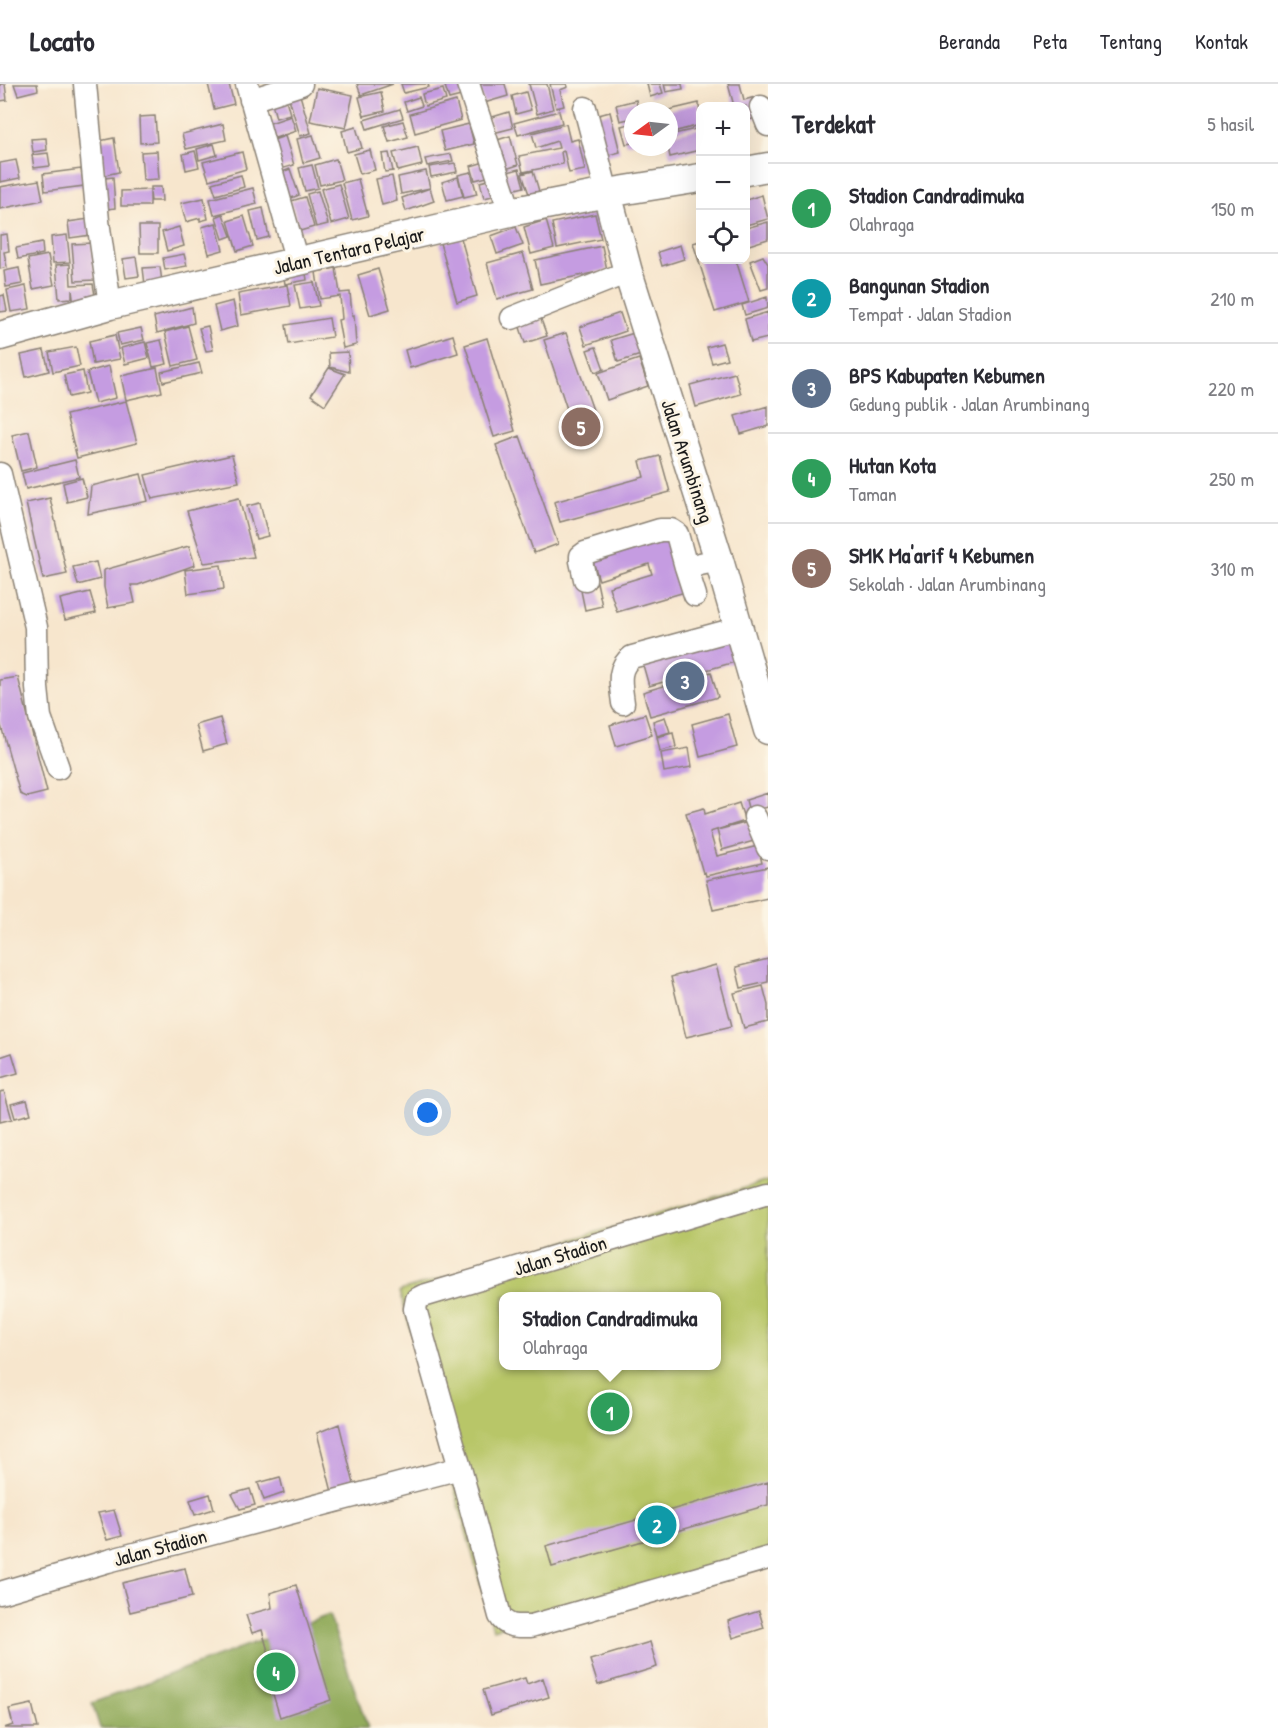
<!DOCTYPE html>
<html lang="id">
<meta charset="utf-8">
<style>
:root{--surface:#fff;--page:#f7f7f7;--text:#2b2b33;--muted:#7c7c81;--line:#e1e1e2;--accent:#db2777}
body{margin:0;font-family:"Patrick Hand",sans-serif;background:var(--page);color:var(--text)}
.controls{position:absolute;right:18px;top:18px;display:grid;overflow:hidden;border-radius:12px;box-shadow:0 6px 24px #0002}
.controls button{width:54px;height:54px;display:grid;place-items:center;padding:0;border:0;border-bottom:2px solid var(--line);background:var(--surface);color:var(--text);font:30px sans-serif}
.compass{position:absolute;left:624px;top:18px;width:54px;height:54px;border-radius:50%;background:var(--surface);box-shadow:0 6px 24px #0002;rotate:255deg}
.you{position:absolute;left:428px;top:1029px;width:21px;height:21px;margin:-15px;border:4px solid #fff;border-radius:50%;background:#1a73e8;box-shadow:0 0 0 9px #1a73e833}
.badge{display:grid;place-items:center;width:39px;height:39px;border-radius:50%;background:var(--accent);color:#fff;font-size:20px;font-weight:700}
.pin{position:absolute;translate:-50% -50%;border:3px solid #fff;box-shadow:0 2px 6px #0006}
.popup{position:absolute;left:499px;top:1208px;width:222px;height:78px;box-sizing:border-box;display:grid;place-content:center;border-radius:12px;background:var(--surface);filter:drop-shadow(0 2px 4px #0005);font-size:20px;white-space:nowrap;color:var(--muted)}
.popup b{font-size:22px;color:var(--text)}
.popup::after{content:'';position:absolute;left:50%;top:100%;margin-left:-12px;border:12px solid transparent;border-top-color:var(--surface)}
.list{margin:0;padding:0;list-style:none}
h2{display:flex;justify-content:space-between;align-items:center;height:78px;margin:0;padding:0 24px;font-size:26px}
h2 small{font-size:20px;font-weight:400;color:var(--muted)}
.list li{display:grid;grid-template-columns:39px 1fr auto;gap:18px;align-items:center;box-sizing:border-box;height:90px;padding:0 24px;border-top:2px solid var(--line)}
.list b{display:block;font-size:22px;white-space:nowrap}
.list p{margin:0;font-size:20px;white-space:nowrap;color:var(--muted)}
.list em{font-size:20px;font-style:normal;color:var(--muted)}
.icon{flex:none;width:33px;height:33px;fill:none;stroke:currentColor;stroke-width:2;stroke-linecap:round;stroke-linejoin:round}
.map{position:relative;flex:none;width:768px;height:1644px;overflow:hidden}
header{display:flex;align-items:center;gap:36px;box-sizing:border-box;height:84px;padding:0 30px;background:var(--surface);border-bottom:2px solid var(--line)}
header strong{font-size:28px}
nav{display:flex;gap:33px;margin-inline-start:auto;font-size:21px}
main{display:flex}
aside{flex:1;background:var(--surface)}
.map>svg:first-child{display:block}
.green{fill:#b8c668;stroke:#6a7142;stroke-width:1.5;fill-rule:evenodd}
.forest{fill:#92ab5c;stroke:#57643c;stroke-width:1.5}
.building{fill:#c59ce1}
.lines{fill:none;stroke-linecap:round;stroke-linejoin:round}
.minor-casing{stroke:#8a8174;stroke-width:25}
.major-casing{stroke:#8a8174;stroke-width:31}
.minor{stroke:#fff;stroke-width:22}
.major{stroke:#fff;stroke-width:28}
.labels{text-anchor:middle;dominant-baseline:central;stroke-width:6;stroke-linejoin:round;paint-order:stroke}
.street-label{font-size:20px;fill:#1c1c1c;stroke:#fcf5e5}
</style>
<header>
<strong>Locato</strong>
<nav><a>Beranda</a><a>Peta</a><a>Tentang</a><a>Kontak</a></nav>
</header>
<main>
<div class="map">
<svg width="768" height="1644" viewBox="0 0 768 1644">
<rect width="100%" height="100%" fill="#fcf5e5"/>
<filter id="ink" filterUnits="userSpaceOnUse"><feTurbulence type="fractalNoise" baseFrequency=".0167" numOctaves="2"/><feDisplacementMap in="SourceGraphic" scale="12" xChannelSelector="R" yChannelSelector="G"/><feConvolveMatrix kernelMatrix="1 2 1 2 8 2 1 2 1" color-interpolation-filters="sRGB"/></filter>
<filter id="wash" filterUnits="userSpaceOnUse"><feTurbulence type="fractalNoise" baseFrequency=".008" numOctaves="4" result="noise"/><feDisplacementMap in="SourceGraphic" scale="24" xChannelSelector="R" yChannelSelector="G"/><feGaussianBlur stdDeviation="1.35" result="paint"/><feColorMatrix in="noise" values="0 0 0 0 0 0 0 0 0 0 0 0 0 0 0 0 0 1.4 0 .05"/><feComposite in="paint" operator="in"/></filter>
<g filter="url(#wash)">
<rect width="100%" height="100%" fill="#f7e6cd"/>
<path class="green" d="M768,1097V1473L493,1545L400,1207ZM504,1212H716V1282H504Z"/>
<path class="forest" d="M329,1531L368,1644H100L92,1619Z"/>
<g id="blocks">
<path class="building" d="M0,0H5L7,16L0,17Z
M14,0H37L38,6L18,11Z
M208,0H229L234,20L214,25Z
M357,0H393L361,11Z
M401,0H428L429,3L404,9Z
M453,0H466L469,10L449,15L445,2Z
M478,0H505L508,12L484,19Z
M529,0H547L553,25L537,30Z
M550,0H567L568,3L560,6L564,22L556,24Z
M647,0H660L663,9L650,13Z
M664,0H682L683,5L666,8Z
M728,0H740L744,16L755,13L759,33L746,37V22H734Z
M298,4L311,49L300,52L287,7Z
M317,4L353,11L346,44L310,37Z
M443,5L446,16L425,22L422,10Z
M284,8L290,30L276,34L270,12Z
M381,8L385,27L364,32L359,13Z
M526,8L531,26L516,30L512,12Z
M419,13L422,22L407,27L404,18Z
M636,16L638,27H633V34L620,37L616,21Z
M456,17L461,36L415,49L410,30Z
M699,19L700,41L673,48L669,26Z
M400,25L403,34L367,45L364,36Z
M559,27L562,39L518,51L514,39Z
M509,28L513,44L493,49L489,34Z
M610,28L620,68L601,73L591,33Z
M155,32L157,58L140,59L139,33Z
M291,32L296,47L266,57L261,42Z
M403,37L408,53L389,58L384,42Z
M633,39V59L626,60L621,42Z
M223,40L226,56L186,65L182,50Z
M469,40L474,60L445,67L440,47Z
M566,40L570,57L578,55L585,86L569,89L564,67L561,68L563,80L523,88L519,72L559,64L557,57L536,64L532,49Z
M356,43L362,64L347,68L342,47Z
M700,44V66L670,73L668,63L669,51Z
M313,51L320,74L303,79L297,55Z
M285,52L294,81L274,87L265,59Z
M510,52L518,81L503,86L494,57Z
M46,54L47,66L33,68L31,55Z
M114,54L119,88L105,91L99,57Z
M214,60L217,71L199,76L197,65Z
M418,63L422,81L398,87L393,69Z
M370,66L375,86L360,90L354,70Z
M157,67L159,95L143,96L141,68Z
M195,67L199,83L186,86L183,70Z
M242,68L246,85L209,96L203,78Z
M48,69L50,82L34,84L32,71Z
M389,69L393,87L385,88L382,70Z
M451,70L453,77L427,82L425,75Z
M336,75L342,96L320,101L315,81Z
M16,76L20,94L0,98V79Z
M491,76L495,91L475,96L471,82Z
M455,79L457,88L431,93L429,83Z
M312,81L318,104L305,107L299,84Z
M81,85L84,102L45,107L43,90Z
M290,85L299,111L284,117L275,91Z
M519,85L524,103L508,107L504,89Z
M426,87L430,104L401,110L398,93Z
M533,87L539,107L529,110L522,90Z
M471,88L477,110L464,113L458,91Z
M241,91L244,103L216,111L212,99Z
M392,92L397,117L382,121L376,95Z
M113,93L115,124L107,125L105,94Z
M458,93L463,112L447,116L442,98Z
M497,94L501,110L484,114L480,98Z
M358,95L368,132L352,136L342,99Z
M39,96L43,116L0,125V103Z
M339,100L349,135L331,140L321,105Z
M151,103H161L162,117H151L150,108V122H121V107L151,106Z
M253,104L257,120L214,131L210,115Z
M430,104L434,117L406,127L402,114Z
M318,107L328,140L316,143L307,110Z
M762,111L768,135L746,141V116Z
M305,113L314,143L300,147L291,117Z
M204,114L208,135L200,137V134L186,138L181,119Z
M263,124L269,153L257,156L250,127Z
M223,130L231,152L223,155L216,133Z
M595,130L601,155L557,164L552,139Z
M244,132L253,162L237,167L228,137Z
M89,135L91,151L70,154L68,138Z
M546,136L554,164L531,170L524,143Z
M768,138V155L746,162V144Z
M216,139L223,166L209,170L202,143Z
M139,142H158V169H140Z
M179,143L184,162L167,167L162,148Z
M516,143L523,161L497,170L491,152Z
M7,150L9,167L4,168L7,183L0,185V151Z
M67,151L70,178L53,179L51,153Z
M461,154L477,212L457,218L440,159Z
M700,157V176H736L749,218L715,228L693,159Z
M42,159L43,170L18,175L16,164Z
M92,159L95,196L75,197L72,160Z
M680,161L684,175L662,182L658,168Z
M602,162L607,186L540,200L535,176Z
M523,169L533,205L497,215L487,179Z
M184,170L187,182L165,186L163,174Z
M48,171L54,201L33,205L28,175Z
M763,172L768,180V204L761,206L750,177Z
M136,173L139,192L126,194L123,175Z
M70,180L71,201L93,200L96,217L74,222L72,206V214L59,215L56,181Z
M160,183L162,198L145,201L143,184Z
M305,183L307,196L285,200L283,187Z
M19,184L22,200L6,203L4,187Z
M336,184L340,209L350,208L352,232L354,231L356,261L343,264L338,236L342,235L340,212L320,215L316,188Z
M378,185L390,225L370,231L358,191Z
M314,198L319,222L300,225L295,201Z
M287,201L291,222L241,231L238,210Z
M26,202L30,225L11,228L7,206Z
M4,211L7,227L0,228V212Z
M767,213L768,224L745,231L742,221Z
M233,217L238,242L220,247L214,222Z
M192,223L194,239L157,249L154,233Z
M768,228V254L751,258L745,235Z
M620,229L626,247L586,261L580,243Z
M539,230L547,252L525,259L518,237Z
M329,234L332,253L289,260L286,241Z
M188,242L197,276L173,282L165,248Z
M208,242L213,266L206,267L199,244Z
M141,244L144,256L120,261L117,249Z
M566,249L594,329L571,337L544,256Z
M634,249L641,271L618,278L611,256Z
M115,251L120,275L93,280L89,257Z
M453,251L458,269L410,284L405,266Z
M487,254L515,347L494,353L465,261Z
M161,256L167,280L153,283L147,259Z
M145,258L149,274L125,280L121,264Z
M722,259L727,275L712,279L707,263Z
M76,263L80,282L53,288L49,268Z
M596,263L604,285L595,288L587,266Z
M44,266L49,287L26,293L21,271Z
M348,268L349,288L330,283L329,269Z
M639,275L648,302L607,316L598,289Z
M199,279L202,289L163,298L161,288Z
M109,282L116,314L95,319L87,288Z
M157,284L162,308L126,316L121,292Z
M329,284L345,290L325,321L311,311Z
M83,287L87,309L69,313L64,291Z
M735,289L741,310L696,323L690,301Z
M126,317L137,359L77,374L66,331Z
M768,322V342L741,350L735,332Z
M29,347L37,383L21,387L12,351Z
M520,352L558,460L534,469L496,361Z
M232,371L239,398L152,415L145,391Z
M660,372L670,408L560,438L554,418L644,393L640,377Z
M75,376L79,393L26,405L22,389Z
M141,390L148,417L88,430L91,402Z
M82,394L87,413L67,418L63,399Z
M50,414L67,490L43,495L26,419Z
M239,414L254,473L204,479L187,427Z
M260,419L268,452L256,455L247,422Z
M668,450L685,508L617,528L609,503L652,490L649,480L599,496L592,474Z
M189,462L195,481L138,501H131L135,519L108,524L104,503V486Z
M96,478L100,495L78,501L73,483Z
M221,481L224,505L188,510L185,486Z
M597,498L602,522L585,526L580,502Z
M90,508L96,529L65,536L60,515Z
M727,550L735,578L649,602L641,574Z
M711,588L718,613L650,632L643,608Z
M18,593L47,708L27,713L20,710L0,638V596Z
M645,630L652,651L616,662L610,641Z
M728,630L737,663L700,673L692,640Z
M665,633L670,648L657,652L653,637Z
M220,634L227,660L203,667L196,641Z
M673,649L676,663L660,667L657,653Z
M689,664L692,683L664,688L661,669Z
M768,709V723L749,728L746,716Z
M739,719L745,737L710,748L717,772L758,762L762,779L706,792L705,788L703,789L686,729L704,724L705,730Z
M749,738L754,757L722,766L717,746Z
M768,783V814L713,826L706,796Z
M768,875V898L741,904L736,883Z
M716,881L732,942L686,953L671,893Z
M763,902L768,921V938L744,944L734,909Z
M12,969L18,989L0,994V973Z
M4,1007L12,1035L0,1038V1008Z
M27,1016L31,1030L15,1034L11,1020Z
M339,1340L354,1400L332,1408L317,1349Z
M280,1393L284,1409L264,1416L258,1399Z
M768,1398V1421L552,1483L546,1462Z
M250,1405L255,1421L240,1425L232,1410Z
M210,1410L214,1425L195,1431L190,1416Z
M114,1426L122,1452L107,1456L98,1429Z
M185,1484L192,1513L130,1528L122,1499Z
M296,1501L331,1616L280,1633L272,1607L279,1606L262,1546L252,1549L246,1531L272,1524L270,1509Z
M759,1527L764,1544L733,1554L728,1537Z
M650,1558L657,1583L598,1601L590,1576Z
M525,1594L527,1600L543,1594L549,1613L491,1631L483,1606Z
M32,1620L38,1644H4L13,1641L9,1625Z"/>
</g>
</g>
<g filter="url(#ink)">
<use href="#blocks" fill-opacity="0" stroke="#8a8174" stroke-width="1.5"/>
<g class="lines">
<g class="minor-casing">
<path id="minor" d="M85,0L98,137L110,221
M247,0L297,178
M468,0L510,128
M251,16L301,0
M761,23L768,41
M585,24L607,109
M512,234L628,188
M0,390L36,543L37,604L40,633L58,684
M585,495L581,477V472L585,469L660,446H671L677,450L686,483
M695,511L686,483L719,476
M623,619C621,602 616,584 632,573L739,544
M755,733L768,764
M460,1384L415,1225L417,1215L423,1212L768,1109
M0,1509L108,1477L460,1384L500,1532C507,1544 519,1542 531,1542L768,1474"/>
</g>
<g class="major-casing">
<path id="major" d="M746,87L768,83
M607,109L628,188L719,476L768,646
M0,252L110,221L510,128L607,109L700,94"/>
</g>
<use href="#minor" class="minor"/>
<use href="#major" class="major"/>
</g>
</g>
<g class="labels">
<g class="street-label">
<text transform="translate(349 166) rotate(-13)">Jalan Tentara Pelajar</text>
<text transform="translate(688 377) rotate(72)">Jalan Arumbinang</text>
<text transform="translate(560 1171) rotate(-17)">Jalan Stadion</text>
<text transform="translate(160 1463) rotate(-15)">Jalan Stadion</text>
</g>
</g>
</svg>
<div class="controls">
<button>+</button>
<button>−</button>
<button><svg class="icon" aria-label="locate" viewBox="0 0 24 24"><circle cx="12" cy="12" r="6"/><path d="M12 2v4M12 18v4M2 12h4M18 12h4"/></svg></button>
</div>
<svg class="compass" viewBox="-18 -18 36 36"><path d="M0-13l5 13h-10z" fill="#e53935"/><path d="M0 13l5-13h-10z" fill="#7c7c81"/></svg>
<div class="you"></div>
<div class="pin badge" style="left:610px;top:1328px;background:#2e9e5b">1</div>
<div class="popup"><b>Stadion Candradimuka</b>Olahraga</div>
<div class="pin badge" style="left:657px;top:1441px;background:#0f9aa8">2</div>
<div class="pin badge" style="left:685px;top:597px;background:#5c6f8a">3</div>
<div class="pin badge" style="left:276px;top:1588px;background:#2e9e5b">4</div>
<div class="pin badge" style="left:581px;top:343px;background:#8d6e63">5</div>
</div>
<aside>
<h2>Terdekat<small>5 hasil</small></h2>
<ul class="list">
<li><span class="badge" style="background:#2e9e5b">1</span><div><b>Stadion Candradimuka</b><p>Olahraga</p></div><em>150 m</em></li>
<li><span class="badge" style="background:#0f9aa8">2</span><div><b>Bangunan Stadion</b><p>Tempat · Jalan Stadion</p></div><em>210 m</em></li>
<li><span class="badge" style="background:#5c6f8a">3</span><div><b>BPS Kabupaten Kebumen</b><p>Gedung publik · Jalan Arumbinang</p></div><em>220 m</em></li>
<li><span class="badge" style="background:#2e9e5b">4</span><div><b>Hutan Kota</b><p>Taman</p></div><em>250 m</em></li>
<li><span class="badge" style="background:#8d6e63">5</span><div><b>SMK Ma'arif 4 Kebumen</b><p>Sekolah · Jalan Arumbinang</p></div><em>310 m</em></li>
</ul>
</aside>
</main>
